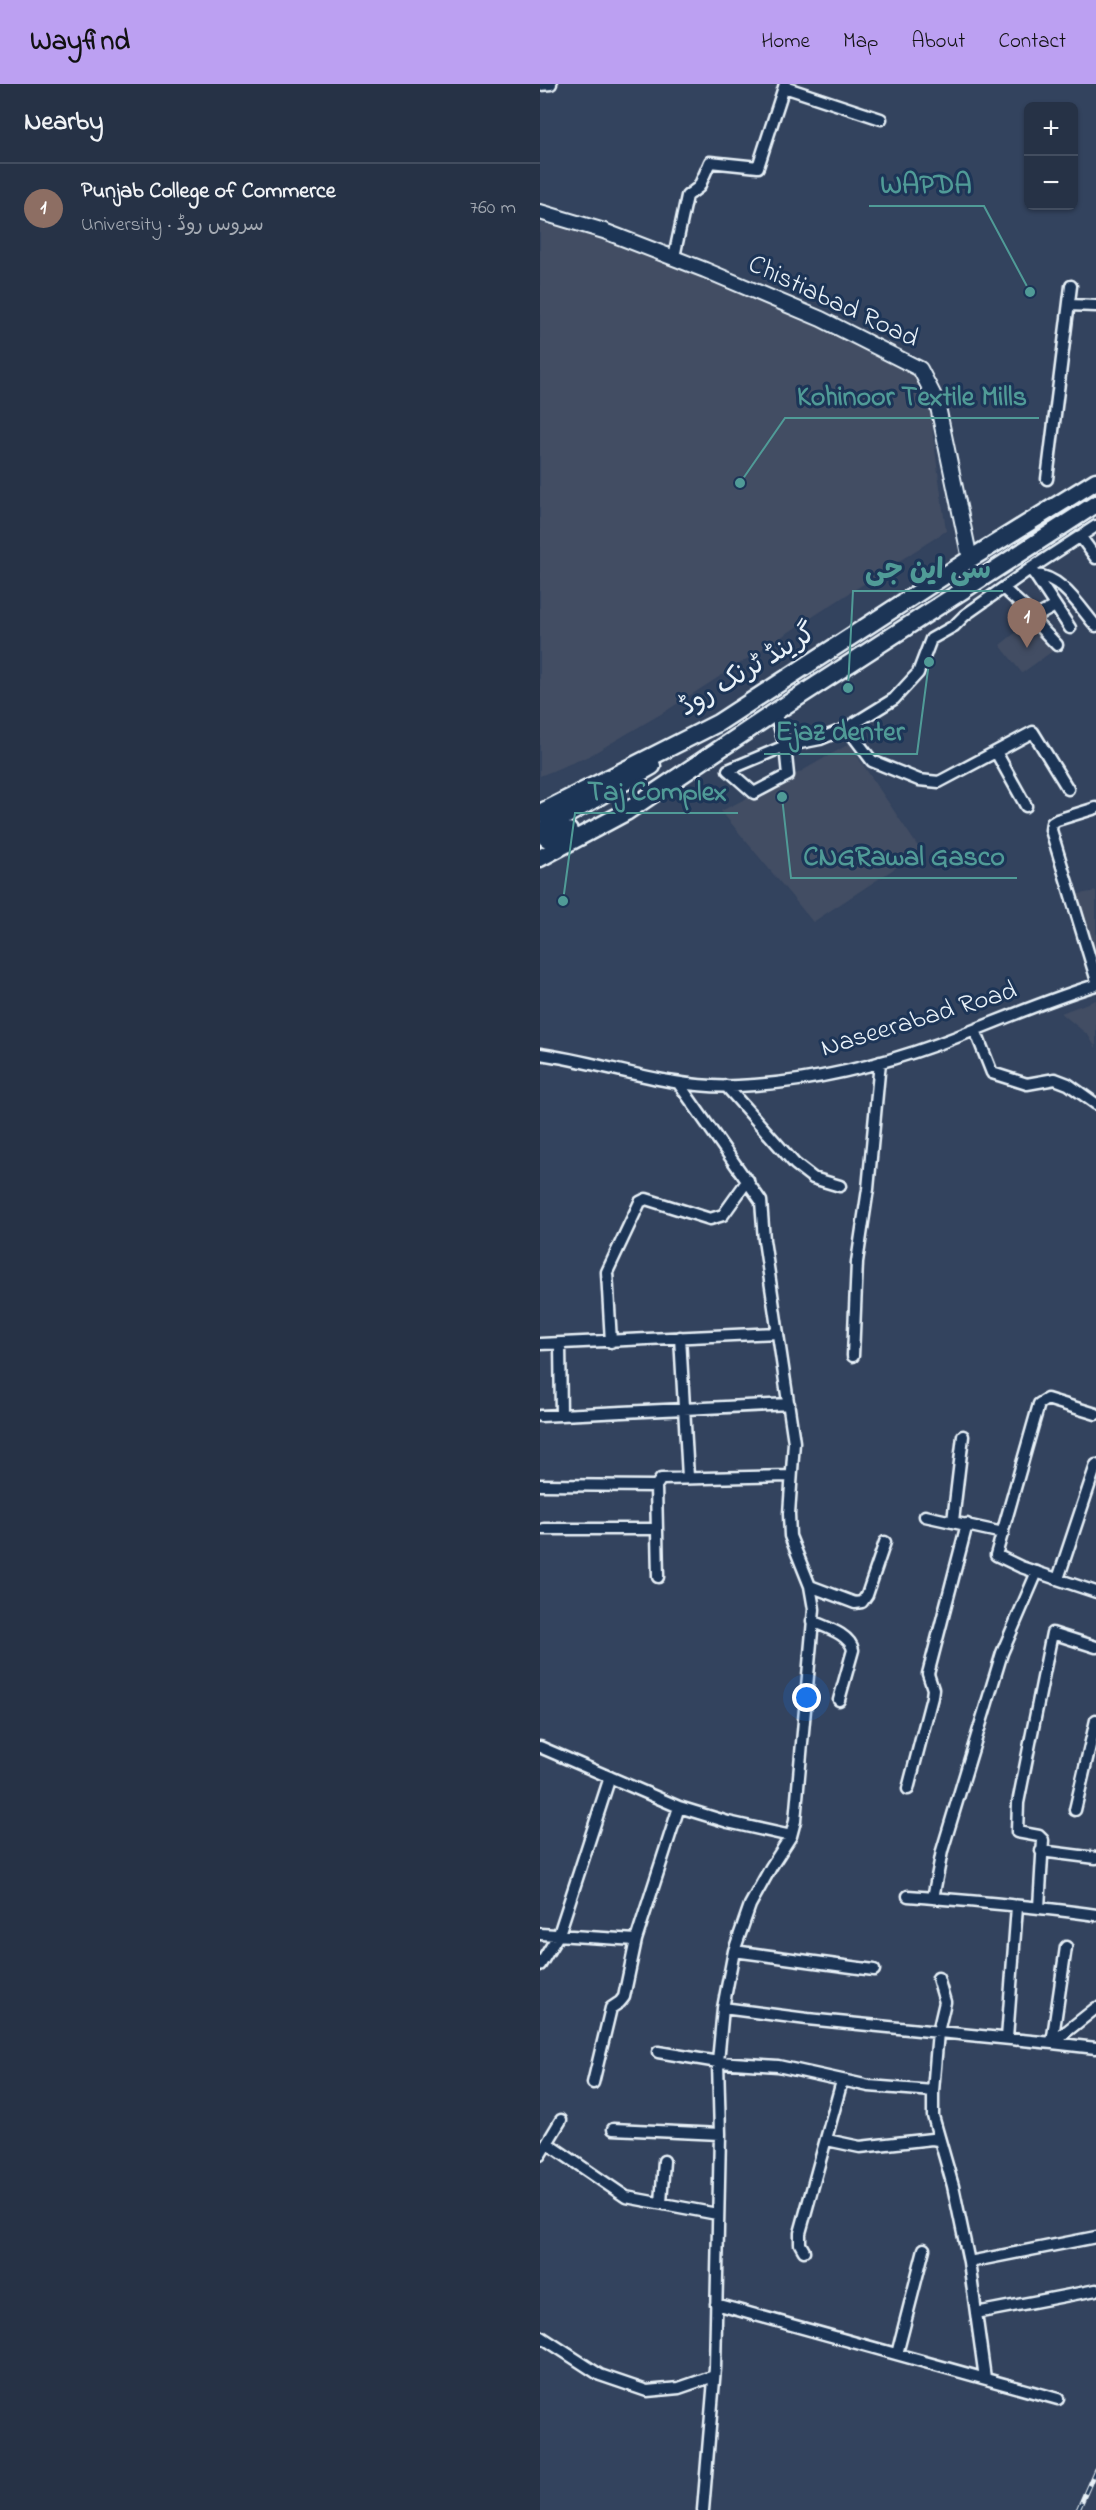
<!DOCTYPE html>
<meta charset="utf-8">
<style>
:root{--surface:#263246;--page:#323e51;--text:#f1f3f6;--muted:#a4aab3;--line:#424d5f;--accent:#bca0f2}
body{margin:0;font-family:"Indie Flower","Playpen Sans Arabic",sans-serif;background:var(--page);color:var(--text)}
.controls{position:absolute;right:18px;top:18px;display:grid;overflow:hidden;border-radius:9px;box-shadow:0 2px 4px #0004}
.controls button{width:54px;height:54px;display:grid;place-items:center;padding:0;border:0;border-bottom:2px solid var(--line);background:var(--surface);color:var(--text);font:30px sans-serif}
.you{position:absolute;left:267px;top:1614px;width:21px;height:21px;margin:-15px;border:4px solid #fff;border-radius:50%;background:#1a73e8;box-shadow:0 0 0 9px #1a73e833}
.badge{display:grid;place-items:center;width:39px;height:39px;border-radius:50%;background:var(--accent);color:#fff;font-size:20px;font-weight:700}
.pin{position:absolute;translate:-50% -50px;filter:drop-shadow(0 2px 3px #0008)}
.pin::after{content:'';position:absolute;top:32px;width:21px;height:18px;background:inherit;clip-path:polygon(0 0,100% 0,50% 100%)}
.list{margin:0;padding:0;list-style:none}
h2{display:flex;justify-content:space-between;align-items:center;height:78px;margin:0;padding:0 24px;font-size:26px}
h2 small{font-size:20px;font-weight:400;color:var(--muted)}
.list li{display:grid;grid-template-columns:39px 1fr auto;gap:18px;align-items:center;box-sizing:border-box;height:90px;padding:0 24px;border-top:2px solid var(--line)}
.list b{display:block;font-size:22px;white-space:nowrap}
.list p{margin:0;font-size:20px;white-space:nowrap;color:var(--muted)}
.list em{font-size:20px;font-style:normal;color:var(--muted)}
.map{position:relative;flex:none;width:556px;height:2426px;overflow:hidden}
header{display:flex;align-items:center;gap:36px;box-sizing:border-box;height:84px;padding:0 30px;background:var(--accent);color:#111}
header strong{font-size:28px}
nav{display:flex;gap:33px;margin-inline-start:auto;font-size:21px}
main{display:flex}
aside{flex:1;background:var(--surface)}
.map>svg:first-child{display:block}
.built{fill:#424d63}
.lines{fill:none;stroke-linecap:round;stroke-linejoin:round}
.minor-casing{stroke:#e8f1f8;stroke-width:15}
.major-casing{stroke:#e8f1f8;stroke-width:18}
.highway-casing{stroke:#e8f1f8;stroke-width:21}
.minor{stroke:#1d3557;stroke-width:10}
.major{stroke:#1d3557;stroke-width:14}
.highway{stroke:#1d3557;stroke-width:16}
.rail-casing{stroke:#e8f1f8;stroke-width:5}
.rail{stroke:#1d3557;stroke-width:3;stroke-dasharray:9;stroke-linecap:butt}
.labels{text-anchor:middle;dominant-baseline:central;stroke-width:6;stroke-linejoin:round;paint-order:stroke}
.street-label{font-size:27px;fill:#e8f1f8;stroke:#1d3557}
.leader{fill:none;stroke:#509b97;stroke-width:2}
.callout-dot{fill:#509b97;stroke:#1d3557;stroke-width:2}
.callout-label{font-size:28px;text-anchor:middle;font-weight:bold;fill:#509b97;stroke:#1d3557;stroke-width:6;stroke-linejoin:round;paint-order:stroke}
</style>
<header>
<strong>Wayfind</strong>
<nav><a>Home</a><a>Map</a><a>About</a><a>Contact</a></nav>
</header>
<main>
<aside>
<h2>Nearby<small></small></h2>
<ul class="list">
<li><span class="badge" style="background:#8d6e63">1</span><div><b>Punjab College of Commerce</b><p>University · سروس روڈ</p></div><em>760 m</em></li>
</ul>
</aside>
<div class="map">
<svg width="556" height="2426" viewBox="0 0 556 2426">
<rect width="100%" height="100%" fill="#33435e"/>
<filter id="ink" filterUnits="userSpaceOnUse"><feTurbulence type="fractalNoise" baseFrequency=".0167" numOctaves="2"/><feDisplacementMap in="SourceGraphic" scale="12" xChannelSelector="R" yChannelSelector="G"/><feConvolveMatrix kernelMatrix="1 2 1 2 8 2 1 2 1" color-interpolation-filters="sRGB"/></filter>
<g filter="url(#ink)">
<path class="built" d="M0,139L49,150L156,187L378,289L392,326L393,351L406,447L126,627L49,672L0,692Z
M489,538L514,566L482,589L460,561Z
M309,660L381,767L273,838L181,727L260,688Z
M556,807V871L534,811Z
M556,916V964L548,951L521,929Z"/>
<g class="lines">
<g class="minor-casing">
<path id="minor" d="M0,1L11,0
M244,3L341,35
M134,173L147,112L159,103L170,78L218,83L245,0
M529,221L556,222
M507,395L531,202
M540,452L556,474
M490,485L495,491C522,492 540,524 556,542
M495,491L530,544
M463,504L495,533L497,540L517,561
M495,533L515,522
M235,628L245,662L248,691L214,709L188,686L245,662L280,655L307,644L354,615L378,589L391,555L414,542L425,531L490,485L556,442
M307,644L332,677L379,696L399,698L493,648L528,705
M456,668L486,722
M556,724L517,736L512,739L511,746L556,894
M435,946L452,989L487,1000L515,995L528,1000L556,1020
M0,970C66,979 130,1006 198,1002C266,999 334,983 398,960C450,941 502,917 556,901
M139,1000L221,1117L224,1156L254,1358L249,1430L250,1452L270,1502L274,1525L255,1737L251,1752L231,1783L210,1821L194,1867L183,1924L178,1978L180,2050L175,2284L163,2426
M186,1002L255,1080L273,1094L300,1102
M140,1253L148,1393
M71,1258L67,1188L100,1118L106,1115L170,1135L183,1131L208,1096
M0,1260L238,1249
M20,1260L21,1331
M313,1272L317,1178L328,1105L340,978
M556,1330L507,1315L499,1320L456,1471L481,1483L556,1508
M0,1332L249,1320
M0,1401L116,1402
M385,1432L463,1449
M413,1437L423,1352
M4,1445H117
M118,1493L116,1402L121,1395L251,1392
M518,1495L556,1381
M270,1502L315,1519L322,1518L327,1511L345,1458
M272,1537C285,1543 310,1550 313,1566L299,1616
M0,1663L139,1723L188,1738L251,1752
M368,1705L392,1613L393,1605L388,1590L427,1440
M535,1726L556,1636
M501,1767L556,1774
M368,1812C431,1817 494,1822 556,1831
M393,1814L402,1767L462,1569L497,1488
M499,1823L503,1756L499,1752L477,1748L478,1719L512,1549L556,1563
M0,1850L96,1856
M526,1863L512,1959L556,1964
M194,1867L334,1886
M0,1881L19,1850L70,1693
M398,1894L405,1918L398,1948L393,2007V2032L413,2102L429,2178L445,2294
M183,1924L267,1935L512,1959L556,1924
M467,1954L477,1823
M118,1968L178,1978L238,1982L329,2002L393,2007
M53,1999L71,1924L80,1918L84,1913L96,1856L139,1723
M73,2045L180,2050
M287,2056L320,2063L392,2055L398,2056
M7,2059L86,2113L177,2130
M0,2071L21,2036
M121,2119L124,2077
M264,2167L260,2160V2149L302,1997
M429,2178L556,2153
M176,2220L518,2315
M436,2229L556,2206
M0,2252L60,2291L107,2307L139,2304L174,2292
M357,2270L384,2165"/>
</g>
<g class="major-casing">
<path id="major" d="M0,128L64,147L165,186L281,235L380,285L397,318L430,475"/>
</g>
<g class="highway-casing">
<path id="highway" d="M0,729L178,639L430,475L556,397
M29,747L11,756L6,754L4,747L6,743L112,682
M0,774L86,728L235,628L556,420"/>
</g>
<use href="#minor" class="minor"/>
<use href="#major" class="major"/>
<use href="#highway" class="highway"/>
<g class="rail-casing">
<path id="rail" d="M538,2426L556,2385"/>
</g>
<use href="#rail" class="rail"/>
</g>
</g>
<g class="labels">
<g class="street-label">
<text transform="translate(293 218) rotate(25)">Chistiabad Road</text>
<text transform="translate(208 587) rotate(-31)">گرینڈ ٹرنک روڈ</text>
<text transform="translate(379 936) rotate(-17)">Naseerabad Road</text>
</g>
</g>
<path class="leader" d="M490 208L444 122H329M200 399L245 334H499M308 604L313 507H463M389 578L377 670H224M23 817L35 729H198M242 713L251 794H477"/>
<g class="callout-dot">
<circle cx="490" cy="208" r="6"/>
<circle cx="200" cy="399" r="6"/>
<circle cx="308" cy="604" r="6"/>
<circle cx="389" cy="578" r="6"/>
<circle cx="23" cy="817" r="6"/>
<circle cx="242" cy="713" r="6"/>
</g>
<g class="callout-label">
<text x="386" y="109">WAPDA</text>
<text x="372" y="321">Kohinoor Textile Mills</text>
<text x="388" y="494">سی این جی</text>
<text x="300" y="656">Ejaz denter</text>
<text x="117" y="716">Taj Complex</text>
<text x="364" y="781">CNGRawal Gasco</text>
</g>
</svg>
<div class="controls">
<button>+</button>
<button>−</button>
</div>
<div class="you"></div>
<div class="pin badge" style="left:487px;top:564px;background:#8d6e63">1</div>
</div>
</main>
